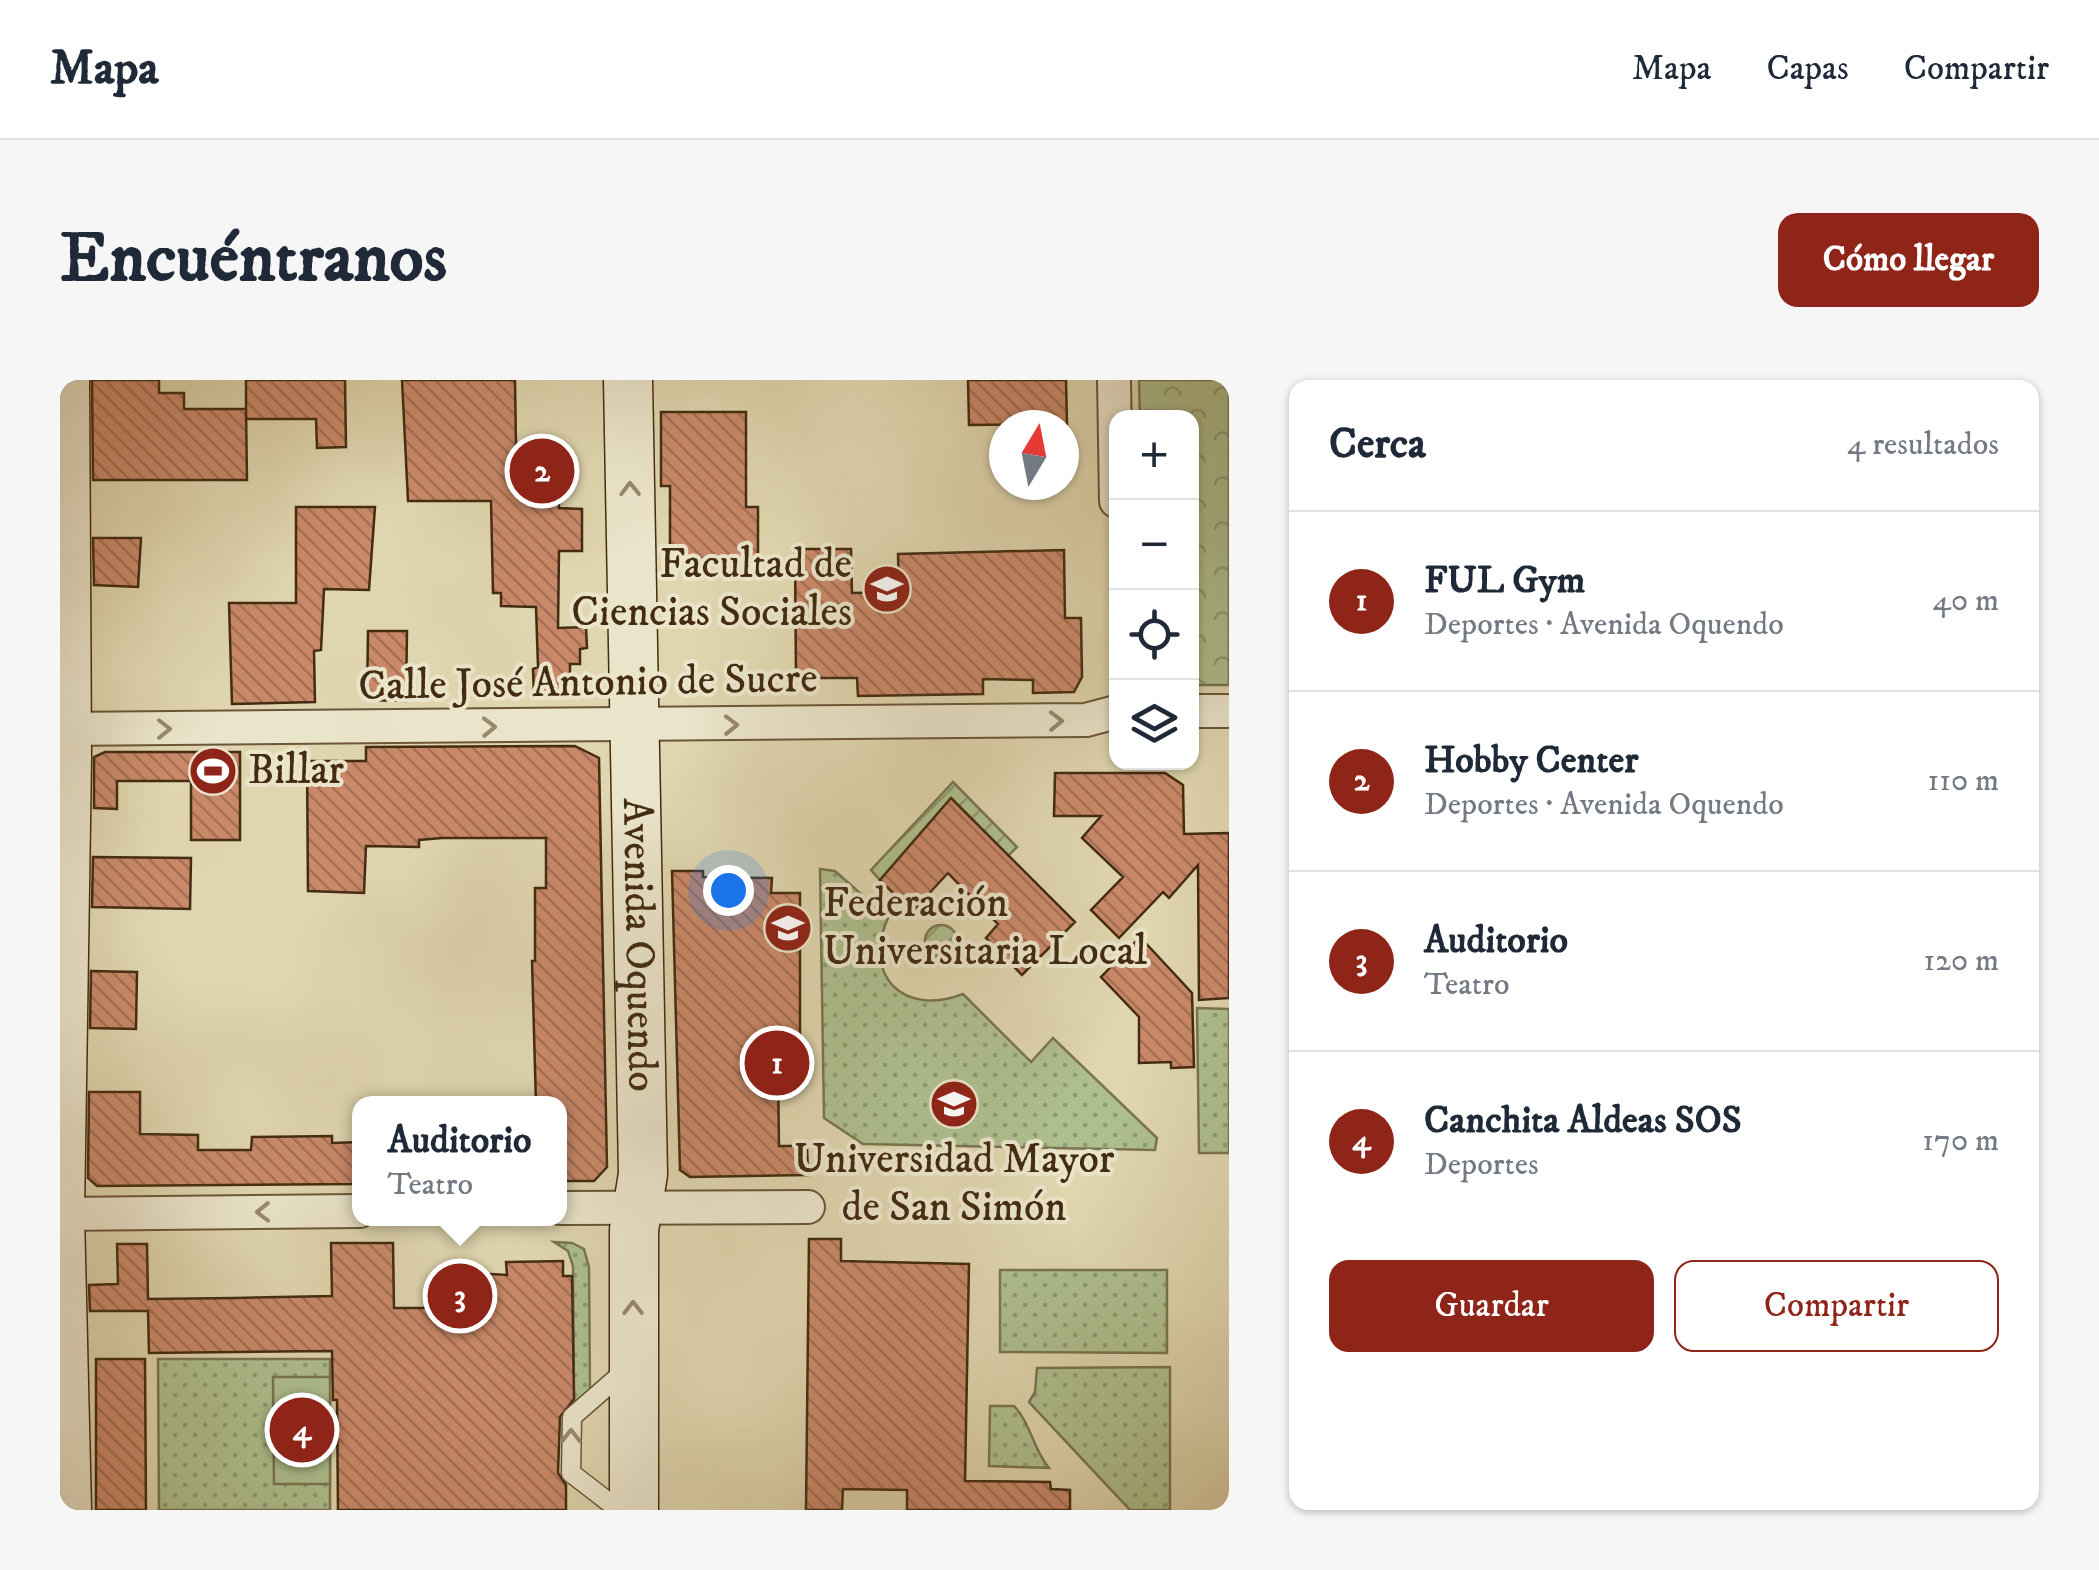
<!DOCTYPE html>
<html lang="es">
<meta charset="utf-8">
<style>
:root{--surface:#fff;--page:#f6f6f7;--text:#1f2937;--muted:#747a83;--line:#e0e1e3;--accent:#8f2418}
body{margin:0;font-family:"IM FELL DW Pica",serif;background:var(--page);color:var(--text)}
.controls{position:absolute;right:30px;top:30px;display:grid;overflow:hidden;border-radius:20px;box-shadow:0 2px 8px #0004}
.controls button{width:90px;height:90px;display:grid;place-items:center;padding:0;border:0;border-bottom:2px solid var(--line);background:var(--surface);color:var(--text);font:50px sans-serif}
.compass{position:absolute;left:929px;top:30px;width:90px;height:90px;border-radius:50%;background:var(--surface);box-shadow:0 2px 8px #0004;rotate:10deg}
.you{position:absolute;left:668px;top:510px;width:35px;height:35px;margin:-25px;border:8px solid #fff;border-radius:50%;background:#1a73e8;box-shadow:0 0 0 15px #1a73e833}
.badge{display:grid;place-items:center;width:65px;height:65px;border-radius:50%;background:var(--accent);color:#fff;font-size:32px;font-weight:700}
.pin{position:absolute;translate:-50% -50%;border:5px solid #fff;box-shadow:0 2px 10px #0006}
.popup{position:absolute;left:292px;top:716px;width:215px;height:130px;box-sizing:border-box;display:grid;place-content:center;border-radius:20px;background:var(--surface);filter:drop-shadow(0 2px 8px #0005);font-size:32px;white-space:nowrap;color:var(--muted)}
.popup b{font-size:38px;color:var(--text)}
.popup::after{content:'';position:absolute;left:50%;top:100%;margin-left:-20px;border:20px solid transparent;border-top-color:var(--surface)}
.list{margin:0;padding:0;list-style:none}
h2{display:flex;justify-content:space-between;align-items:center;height:130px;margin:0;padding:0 40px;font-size:42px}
h2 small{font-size:32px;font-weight:400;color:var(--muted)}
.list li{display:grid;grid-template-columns:65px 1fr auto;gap:30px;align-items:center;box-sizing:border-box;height:180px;padding:0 40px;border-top:2px solid var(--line)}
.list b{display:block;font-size:38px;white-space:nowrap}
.list p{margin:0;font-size:32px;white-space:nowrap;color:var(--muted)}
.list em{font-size:32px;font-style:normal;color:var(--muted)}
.actions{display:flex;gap:20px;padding:30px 40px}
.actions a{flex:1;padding:22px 0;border:2px solid var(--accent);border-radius:20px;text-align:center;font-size:35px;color:var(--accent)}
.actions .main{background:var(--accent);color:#fff}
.icon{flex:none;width:55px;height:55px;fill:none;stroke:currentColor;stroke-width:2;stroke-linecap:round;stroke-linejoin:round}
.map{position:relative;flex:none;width:1169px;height:1130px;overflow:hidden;border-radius:20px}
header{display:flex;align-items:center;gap:60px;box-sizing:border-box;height:140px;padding:0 50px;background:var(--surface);border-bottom:2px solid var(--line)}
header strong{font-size:48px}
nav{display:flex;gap:55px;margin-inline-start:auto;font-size:35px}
.intro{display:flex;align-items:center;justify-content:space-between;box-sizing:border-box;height:240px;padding:0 60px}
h1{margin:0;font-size:70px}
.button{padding:25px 45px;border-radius:20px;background:var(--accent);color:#fff;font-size:35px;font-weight:700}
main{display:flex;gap:60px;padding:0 60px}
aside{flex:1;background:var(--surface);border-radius:20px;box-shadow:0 2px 8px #0004}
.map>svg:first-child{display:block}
.grass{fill:url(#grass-dots);stroke:#797550;stroke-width:2.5}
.park{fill:url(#park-crowns);stroke:#797550;stroke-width:2.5}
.garden{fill:url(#garden-furrows);stroke:#797550;stroke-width:2.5}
.pitch{fill:#aebe8e;stroke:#797550;stroke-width:2.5}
.building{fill:url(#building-back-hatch);stroke:#442c11;stroke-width:2.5}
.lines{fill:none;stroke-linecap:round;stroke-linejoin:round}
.service-casing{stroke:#6b5638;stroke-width:21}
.minor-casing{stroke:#6b5638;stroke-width:36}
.secondary-casing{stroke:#442c11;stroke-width:51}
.service{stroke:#eae4ca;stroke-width:18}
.minor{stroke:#eae4ca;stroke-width:32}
.secondary{stroke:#eae4ca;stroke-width:48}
.oneway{stroke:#97886e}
.labels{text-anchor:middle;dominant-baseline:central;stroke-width:8;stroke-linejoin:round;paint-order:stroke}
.poi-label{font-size:42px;fill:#442c11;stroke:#eae4ca;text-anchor:start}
.street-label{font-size:42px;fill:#442c11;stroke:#eae4ca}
</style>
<header>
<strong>Mapa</strong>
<nav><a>Mapa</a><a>Capas</a><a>Compartir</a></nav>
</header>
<div class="intro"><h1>Encuéntranos</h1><a class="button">Cómo llegar</a></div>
<main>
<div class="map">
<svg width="1169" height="1130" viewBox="0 0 1169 1130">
<defs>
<pattern id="grass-dots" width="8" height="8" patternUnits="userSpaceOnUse" patternTransform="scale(2.5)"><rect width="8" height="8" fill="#aebe8e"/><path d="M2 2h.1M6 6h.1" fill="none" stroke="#8f9b73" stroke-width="1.8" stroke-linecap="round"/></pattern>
<pattern id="park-crowns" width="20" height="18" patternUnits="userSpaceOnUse" patternTransform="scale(2.5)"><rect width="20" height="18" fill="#aebe8e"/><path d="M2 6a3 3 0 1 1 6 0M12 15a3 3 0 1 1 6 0" fill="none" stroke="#8f9b73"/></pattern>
<pattern id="garden-furrows" width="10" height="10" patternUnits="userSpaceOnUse" patternTransform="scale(2.5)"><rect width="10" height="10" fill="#aebe8e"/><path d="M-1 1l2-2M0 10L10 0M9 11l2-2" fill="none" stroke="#8f9b73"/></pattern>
<pattern id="building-back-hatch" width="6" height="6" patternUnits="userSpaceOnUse" patternTransform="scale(2.5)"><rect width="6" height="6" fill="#c98969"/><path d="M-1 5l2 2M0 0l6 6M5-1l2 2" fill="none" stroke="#a57055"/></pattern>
</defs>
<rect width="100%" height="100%" fill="#dfd5ae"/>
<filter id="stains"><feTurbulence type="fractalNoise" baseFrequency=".002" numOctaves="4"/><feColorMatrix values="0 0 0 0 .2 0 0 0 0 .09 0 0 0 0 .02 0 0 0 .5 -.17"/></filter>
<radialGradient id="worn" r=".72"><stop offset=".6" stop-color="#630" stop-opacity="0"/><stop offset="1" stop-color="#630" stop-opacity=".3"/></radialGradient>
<path class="grass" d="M760,489L775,491L828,538C802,596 844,637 903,614L971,682L993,658L1097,758L1095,770L803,764L764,738Z
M1137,628L1169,629V773H1139Z
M494,862L512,863L524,869L529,887L530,1011L514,1023L513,886L508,871Z
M940,890H1107V973L940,972Z
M98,979H270V1130H99Z
M1110,987V1130H1070L969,1022L975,1012L977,988Z
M930,1026H954C971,1044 973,1069 989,1088L929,1086Z"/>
<path class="park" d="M1079,0H1169V305H1132V38L1080,37Z"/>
<path class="garden" d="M893,402L957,467L948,476L891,418L820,500L811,490Z
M865 561a16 16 0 1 1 32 0a16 16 0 1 1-32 0Z"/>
<path class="pitch" d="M213,997H270V1104H214Z"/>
<path class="building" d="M32,0H99V13H124V29H186L187,100H33Z
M186,0H285L286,67L257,68L256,39H186Z
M342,0H455L456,66H498L499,128L522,129V171H499L498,248L526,247L527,268L520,269V284H510V300H505V316H474L473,289L478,287L476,227L441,226V213H433L431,121H348Z
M908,0H1006L1007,44L909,45Z
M601,32H686V127H698V183H615V167H610V106H601Z
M236,127H315L309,210L264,209L261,270L254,271L255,322L172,324L169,223H236Z
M33,158H81L78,207L34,205Z
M735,169H791L792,213L839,212L838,174L1004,170L1005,238H1021L1022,297L1014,312L973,313V300L923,299V314L798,316L797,298H736Z
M308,251H347L346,321L307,320Z
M515,366L539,378L547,787L534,801H500V724H476L472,581H475V508H486V458H382L359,460V467L306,466L304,513L248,511L247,381H306V367Z
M45,372H180V460H131V401H57V429L34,428V377Z
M995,393H1105L1123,405L1124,454L1169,453V618L1139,620L1138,485L1109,518L1103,512L1059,558L1031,530L1063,497L1022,458L1041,436H994Z
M891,418L1015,542L962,595L926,558L938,544L888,493L852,532L820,500Z
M33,477L131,478L130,529L32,527Z
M612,491H643V497L712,498L711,513H740V690H718L719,766H747L748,795L630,797L620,790Z
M1080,557L1132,613L1134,687L1111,688V682L1079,683V637L1041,597Z
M31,591L77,592L76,649L30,648Z
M29,712H80V754L138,755V770H191L192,757L272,756V763L300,762V804L37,806L28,798Z
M749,859H781V881L909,884L905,1101L990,1102L991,1109L1010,1110V1130H847V1110L783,1109L782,1130H746Z
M271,863H333L334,928H371L380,901L391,893H407L426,904L431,894L447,895L446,882L503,881V896H512L513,954L514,1019L500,1037L498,1093L506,1105V1130H278L277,1020H273L272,971L89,973L88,931H30L29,905L58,904L57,864H87L88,919L175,918L272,916Z
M36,979H85L86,1130H36Z"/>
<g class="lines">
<g class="service-casing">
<path id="service" d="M559,1130L511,1093L512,1037L567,989"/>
</g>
<g class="minor-casing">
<path id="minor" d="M1054,0L1056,121
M1132,331H1169
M0,349L1026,340L1056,332
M500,828L748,827
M0,834L300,831"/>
</g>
<g class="secondary-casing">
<g id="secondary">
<path d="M5,0L7,377L0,834L7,1130"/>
<path id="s1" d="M568,0L583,794L574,850V1130"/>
</g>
</g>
<use href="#service" class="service"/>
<use href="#minor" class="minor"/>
<use href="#secondary" class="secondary"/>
</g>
<defs><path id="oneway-chevron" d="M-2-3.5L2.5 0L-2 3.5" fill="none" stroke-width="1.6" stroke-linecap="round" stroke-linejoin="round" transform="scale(2.5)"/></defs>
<g class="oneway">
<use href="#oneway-chevron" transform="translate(570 109) rotate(-91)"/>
<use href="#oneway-chevron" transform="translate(996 341) rotate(-1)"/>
<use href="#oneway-chevron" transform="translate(671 345) rotate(-1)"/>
<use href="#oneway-chevron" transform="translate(429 347) rotate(-1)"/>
<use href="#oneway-chevron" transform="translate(104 349)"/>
<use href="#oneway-chevron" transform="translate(203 832) rotate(179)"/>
<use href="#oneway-chevron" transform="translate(573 928) rotate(-90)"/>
<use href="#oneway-chevron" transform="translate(511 1056) rotate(-90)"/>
</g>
<defs>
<g id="university-disc" transform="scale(2.5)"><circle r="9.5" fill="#8f2418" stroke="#eae4ca"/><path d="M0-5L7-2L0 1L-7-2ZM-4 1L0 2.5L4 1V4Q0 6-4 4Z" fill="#fff"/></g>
<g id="stadium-disc" transform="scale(2.5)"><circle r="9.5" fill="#8f2418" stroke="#eae4ca"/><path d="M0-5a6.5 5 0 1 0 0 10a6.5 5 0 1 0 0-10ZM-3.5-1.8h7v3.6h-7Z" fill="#fff"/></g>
</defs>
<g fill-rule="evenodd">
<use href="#university-disc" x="827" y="209"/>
<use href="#stadium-disc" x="153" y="391"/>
<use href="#university-disc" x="728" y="548"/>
<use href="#university-disc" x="894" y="724"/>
</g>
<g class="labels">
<g class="poi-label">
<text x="792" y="185" text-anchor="end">Facultad de<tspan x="792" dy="48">Ciencias Sociales</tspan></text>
<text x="188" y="391">Billar</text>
<text x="763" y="524">Federación<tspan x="763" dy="48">Universitaria Local</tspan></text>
<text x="894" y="780" text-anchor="middle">Universidad Mayor<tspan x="894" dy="48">de San Simón</tspan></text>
</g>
<g class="street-label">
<text transform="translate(528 303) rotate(-1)">Calle José Antonio de Sucre</text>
<text stroke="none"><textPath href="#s1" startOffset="565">Avenida Oquendo</textPath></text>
</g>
</g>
<rect width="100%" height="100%" filter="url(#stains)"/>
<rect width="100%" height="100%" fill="url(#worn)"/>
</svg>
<div class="controls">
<button>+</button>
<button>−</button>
<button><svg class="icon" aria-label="locate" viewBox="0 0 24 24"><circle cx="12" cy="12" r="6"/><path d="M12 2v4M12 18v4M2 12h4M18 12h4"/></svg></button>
<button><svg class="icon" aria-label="layers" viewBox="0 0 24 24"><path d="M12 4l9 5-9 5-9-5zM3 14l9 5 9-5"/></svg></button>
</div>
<svg class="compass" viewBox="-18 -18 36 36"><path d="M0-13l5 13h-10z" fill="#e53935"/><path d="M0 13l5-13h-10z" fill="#747a83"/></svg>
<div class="you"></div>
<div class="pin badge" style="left:717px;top:683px">1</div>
<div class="pin badge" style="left:482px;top:91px">2</div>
<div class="pin badge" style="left:400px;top:916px">3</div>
<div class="popup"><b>Auditorio</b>Teatro</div>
<div class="pin badge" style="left:242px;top:1050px">4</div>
</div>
<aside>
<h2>Cerca<small>4 resultados</small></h2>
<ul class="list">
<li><span class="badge">1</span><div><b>FUL Gym</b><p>Deportes · Avenida Oquendo</p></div><em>40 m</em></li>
<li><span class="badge">2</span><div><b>Hobby Center</b><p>Deportes · Avenida Oquendo</p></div><em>110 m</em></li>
<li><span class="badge">3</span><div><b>Auditorio</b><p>Teatro</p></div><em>120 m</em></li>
<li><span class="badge">4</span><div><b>Canchita Aldeas SOS</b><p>Deportes</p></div><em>170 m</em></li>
</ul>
<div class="actions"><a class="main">Guardar</a><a>Compartir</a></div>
</aside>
</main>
